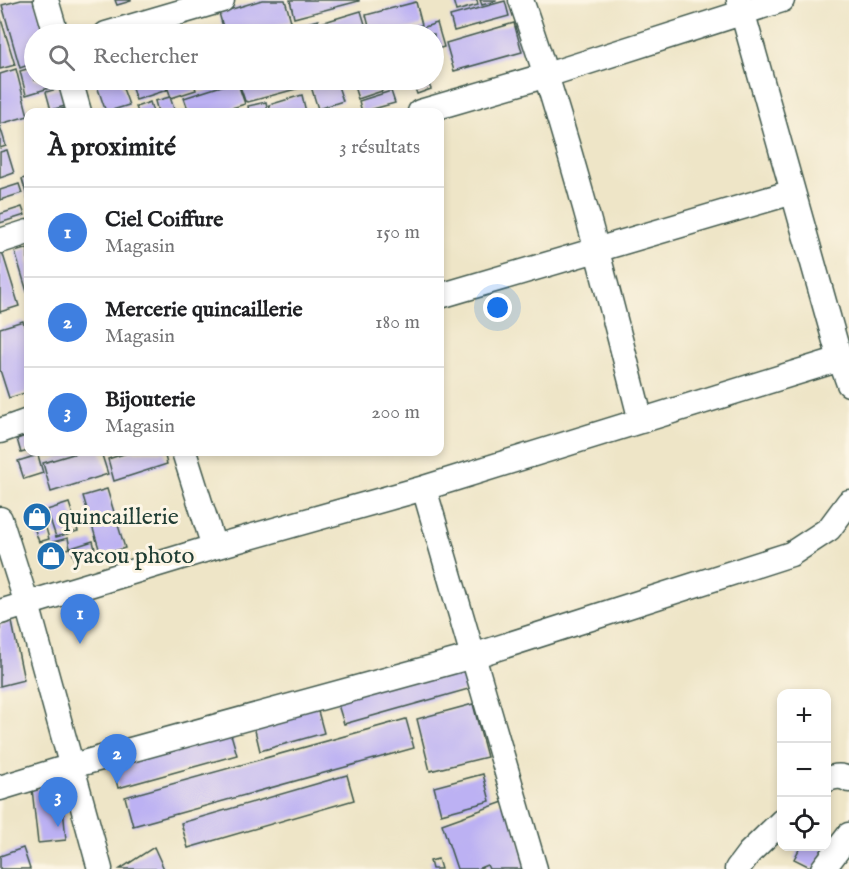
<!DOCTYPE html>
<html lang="fr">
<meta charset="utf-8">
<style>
:root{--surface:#fff;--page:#f2f2f2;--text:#202124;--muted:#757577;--line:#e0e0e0;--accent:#111827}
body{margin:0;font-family:"IM FELL English",serif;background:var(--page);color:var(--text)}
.controls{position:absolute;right:18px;bottom:18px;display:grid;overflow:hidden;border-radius:12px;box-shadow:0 3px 9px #0003}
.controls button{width:54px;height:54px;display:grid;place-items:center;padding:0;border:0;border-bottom:2px solid var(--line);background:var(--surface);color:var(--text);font:30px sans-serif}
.you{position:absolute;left:498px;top:308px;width:21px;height:21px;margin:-15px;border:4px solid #fff;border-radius:50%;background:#1a73e8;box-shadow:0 0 0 9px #1a73e833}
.badge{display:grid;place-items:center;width:39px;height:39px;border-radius:50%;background:var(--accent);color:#fff;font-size:20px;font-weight:700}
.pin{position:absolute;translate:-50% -50px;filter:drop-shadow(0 2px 3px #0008)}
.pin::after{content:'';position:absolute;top:32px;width:21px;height:18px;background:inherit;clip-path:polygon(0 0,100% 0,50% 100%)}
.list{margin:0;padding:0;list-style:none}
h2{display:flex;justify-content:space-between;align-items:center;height:78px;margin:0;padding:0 24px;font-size:26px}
h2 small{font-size:20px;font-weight:400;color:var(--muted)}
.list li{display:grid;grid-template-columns:39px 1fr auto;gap:18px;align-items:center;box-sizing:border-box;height:90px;padding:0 24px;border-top:2px solid var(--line)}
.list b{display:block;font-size:22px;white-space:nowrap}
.list p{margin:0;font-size:20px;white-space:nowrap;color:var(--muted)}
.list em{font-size:20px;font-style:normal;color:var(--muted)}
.icon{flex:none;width:33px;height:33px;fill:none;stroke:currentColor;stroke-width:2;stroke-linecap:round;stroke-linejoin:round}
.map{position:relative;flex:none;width:849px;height:869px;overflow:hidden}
.search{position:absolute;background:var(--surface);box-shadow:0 3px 9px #0003;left:24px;top:24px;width:420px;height:66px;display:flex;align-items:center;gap:15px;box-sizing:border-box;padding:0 21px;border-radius:33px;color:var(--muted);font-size:22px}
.panel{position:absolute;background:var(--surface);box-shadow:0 3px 9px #0003;left:24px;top:108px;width:420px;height:348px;border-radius:12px}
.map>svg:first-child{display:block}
.building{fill:#bcb1f3}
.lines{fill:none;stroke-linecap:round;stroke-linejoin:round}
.minor-casing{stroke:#3e564a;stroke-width:27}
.minor{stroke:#fff;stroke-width:24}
.labels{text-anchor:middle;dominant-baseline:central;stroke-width:6;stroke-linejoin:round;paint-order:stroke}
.poi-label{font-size:24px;fill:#1f3d34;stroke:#fcf5e5;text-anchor:start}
</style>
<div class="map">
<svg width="849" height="869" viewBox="0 0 849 869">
<rect width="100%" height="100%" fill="#fcf5e5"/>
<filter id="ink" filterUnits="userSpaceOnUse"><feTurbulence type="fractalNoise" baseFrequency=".0167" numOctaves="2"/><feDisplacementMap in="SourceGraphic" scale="12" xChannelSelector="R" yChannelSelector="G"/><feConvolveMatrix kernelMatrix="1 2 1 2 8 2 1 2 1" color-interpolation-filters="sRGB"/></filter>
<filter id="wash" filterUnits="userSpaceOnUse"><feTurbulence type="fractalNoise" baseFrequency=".008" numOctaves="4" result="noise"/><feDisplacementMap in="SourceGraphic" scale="24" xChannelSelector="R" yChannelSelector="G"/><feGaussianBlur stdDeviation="1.35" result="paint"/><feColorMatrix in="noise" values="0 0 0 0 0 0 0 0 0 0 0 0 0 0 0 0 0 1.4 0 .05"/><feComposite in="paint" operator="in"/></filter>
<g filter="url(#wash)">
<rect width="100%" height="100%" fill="#eee5c7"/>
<g id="blocks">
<path class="building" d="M21,0H35L45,34H34V63L20,68L2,5Z
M115,0H131V1L117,5Z
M262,0H285L291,21L248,34H225L219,13Z
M290,0H359V1L294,18Z
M453,0H477L478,5L456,11Z
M480,0H496V1L482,5Z
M505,1L509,16L454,31L450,16Z
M416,2L422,25L388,34H371L366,15Z
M361,11L368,34H324L321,23Z
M0,16L15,65L0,69Z
M318,20L322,34H296L293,27Z
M437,23L444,47L434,50V34H403Z
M514,23L522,52L454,71L446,43Z
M291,29L293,34H275Z
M34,67V80H57L59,85L26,95L20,71Z
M16,69L28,116L0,124V74Z
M95,80H120L129,105L106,112Z
M129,80H164L167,90L136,100Z
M165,80H193L196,90L171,98Z
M238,80H305L307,86L248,102L245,101Z
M309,80H336L343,101L318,109Z
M352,80H379L382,91L358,99Z
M385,80H427L431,89L417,94L412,80L388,88Z
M237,81L245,104L219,112H189L184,98Z
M60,88L65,106L51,110L46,92Z
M391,91L395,103L362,112L359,101Z
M302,95L306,112H271L269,105Z
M170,97L175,112H158L155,101Z
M150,102L153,112H138L136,107Z
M266,102L268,112H249L248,106Z
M66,108L68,112H51Z
M0,126L6,146L0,148Z
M7,150L14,173L0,178V152Z
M28,177V200L22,179Z
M19,184L22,193L0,200V190Z
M22,207L25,215L0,223V214Z
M0,245L19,306L0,312Z
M28,248V295L15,252Z
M23,321L28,340V392L9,398L0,370V328Z
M28,435V451L21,453L17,439Z
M80,452H101L108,474L51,492L43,463Z
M130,452H164L167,464L114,481L108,459Z
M38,455L43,473L24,479L18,461Z
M107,489L125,548L101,555L83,496Z
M69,503L78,531L56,537L47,510Z
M43,517L49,539L39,542L32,521Z
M68,538L70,548L57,553L53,542Z
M93,541L96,553L75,560L71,548Z
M12,622L24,680L0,686V625Z
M465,662L472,688L344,724L336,698Z
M316,704L324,733L260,751L253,722Z
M473,704L487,757L430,771L417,719Z
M406,719L414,748L133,826L125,797Z
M229,727L237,755L118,788L111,760Z
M483,774L490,801L441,814L434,787Z
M347,775L354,800L188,848L181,823Z
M61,786L66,840L38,843L32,789Z
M506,801L529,869H489L487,865L477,869H457L442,824Z
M801,846H827L814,869L794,859Z
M154,847L164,869H120Z
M23,848L30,869H0V856Z
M438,859L441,869H432L430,861Z"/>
</g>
</g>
<g filter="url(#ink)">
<use href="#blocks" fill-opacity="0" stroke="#3e564a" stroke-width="1.5"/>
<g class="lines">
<g class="minor-casing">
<path id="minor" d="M46,0L56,34
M521,0C569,138 605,279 641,421
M739,0L840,359L849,384
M106,34L222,0
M70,80L79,112
M420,112L547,75L782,0
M0,241L28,232
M440,296L793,192
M0,431L28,421
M184,452L214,547
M424,488L535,869
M0,519L27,604L100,869
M0,612L214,547L424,488L840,359
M826,780C834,776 842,775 849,780
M0,788L72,766L473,656L791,554L829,529L849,502
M737,869L749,853L782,821
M823,869L849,835"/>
</g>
<use href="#minor" class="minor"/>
</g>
</g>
<defs>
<g id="shop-disc" transform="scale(1.5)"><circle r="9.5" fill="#1f6fb2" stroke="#fcf5e5"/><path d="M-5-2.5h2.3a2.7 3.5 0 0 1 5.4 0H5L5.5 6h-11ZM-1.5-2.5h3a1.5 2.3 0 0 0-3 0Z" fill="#fff"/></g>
</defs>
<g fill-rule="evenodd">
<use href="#shop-disc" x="37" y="517"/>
<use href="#shop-disc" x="51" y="556"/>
</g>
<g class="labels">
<g class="poi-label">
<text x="58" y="517">quincaillerie</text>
<text x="72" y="556">yacou photo</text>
</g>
</g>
</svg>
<div class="controls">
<button>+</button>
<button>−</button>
<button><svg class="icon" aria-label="locate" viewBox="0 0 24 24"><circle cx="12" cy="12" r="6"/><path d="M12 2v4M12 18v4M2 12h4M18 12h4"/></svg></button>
</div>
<div class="you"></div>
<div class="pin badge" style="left:80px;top:644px;background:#3f7fe0">1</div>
<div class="pin badge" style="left:117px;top:784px;background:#3f7fe0">2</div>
<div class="pin badge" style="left:58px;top:827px;background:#3f7fe0">3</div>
<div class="search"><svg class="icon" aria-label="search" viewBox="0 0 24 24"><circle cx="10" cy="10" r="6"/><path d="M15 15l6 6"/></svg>Rechercher</div>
<section class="panel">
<h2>À proximité<small>3 résultats</small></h2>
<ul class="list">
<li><span class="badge" style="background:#3f7fe0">1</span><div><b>Ciel Coiffure</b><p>Magasin</p></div><em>150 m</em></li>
<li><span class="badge" style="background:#3f7fe0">2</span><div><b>Mercerie quincaillerie</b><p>Magasin</p></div><em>180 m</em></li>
<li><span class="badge" style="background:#3f7fe0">3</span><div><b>Bijouterie</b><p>Magasin</p></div><em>200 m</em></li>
</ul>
</section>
</div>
